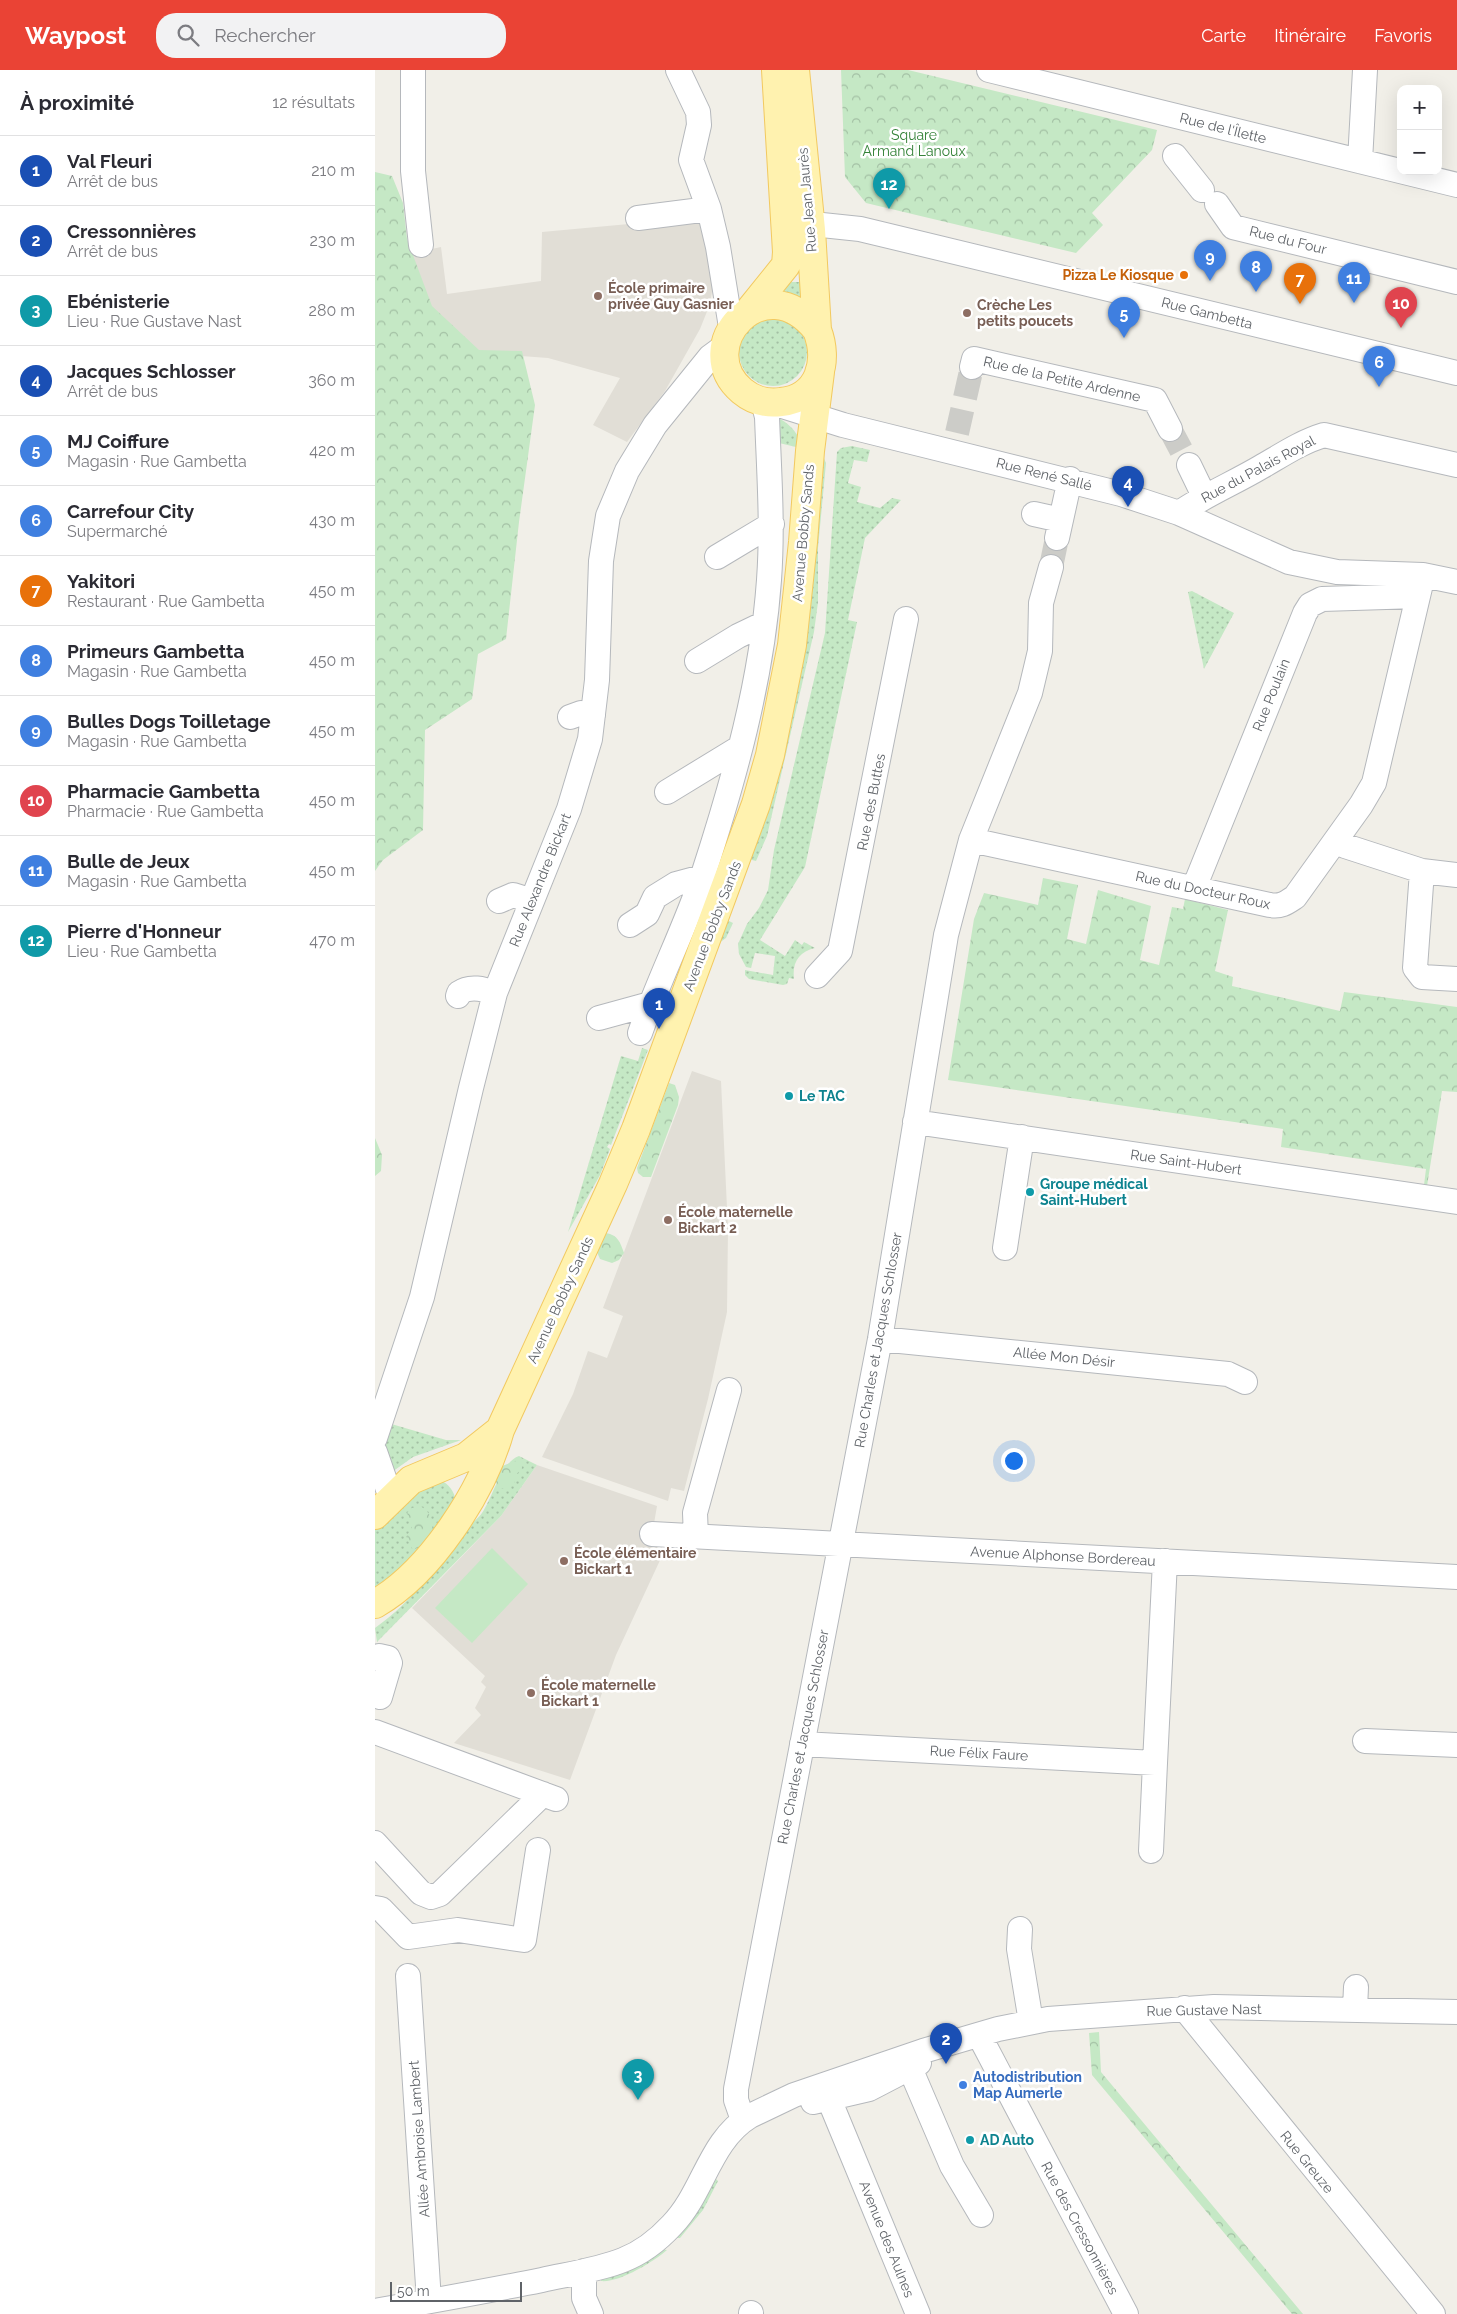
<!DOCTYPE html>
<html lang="fr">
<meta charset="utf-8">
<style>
:root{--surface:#fff;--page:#f2f2f3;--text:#2b2b33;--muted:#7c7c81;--line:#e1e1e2;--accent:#ea4335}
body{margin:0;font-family:Raleway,sans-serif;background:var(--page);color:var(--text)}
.controls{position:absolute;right:15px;top:15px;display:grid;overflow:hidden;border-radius:10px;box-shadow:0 5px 20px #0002}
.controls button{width:45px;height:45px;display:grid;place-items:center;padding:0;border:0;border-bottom:1px solid var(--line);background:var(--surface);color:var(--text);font:25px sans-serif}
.scale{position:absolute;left:15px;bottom:12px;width:132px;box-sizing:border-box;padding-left:5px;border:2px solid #5f6368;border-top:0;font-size:14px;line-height:18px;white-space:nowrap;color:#5f6368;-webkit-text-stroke:4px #fff;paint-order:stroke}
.you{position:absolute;left:638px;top:1390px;width:18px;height:18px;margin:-12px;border:4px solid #fff;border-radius:50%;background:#1a73e8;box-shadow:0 0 0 8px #1a73e833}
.badge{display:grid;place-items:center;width:32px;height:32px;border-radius:50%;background:var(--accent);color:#fff;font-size:16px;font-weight:700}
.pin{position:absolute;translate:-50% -41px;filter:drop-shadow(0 1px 2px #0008)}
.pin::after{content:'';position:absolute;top:26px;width:18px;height:15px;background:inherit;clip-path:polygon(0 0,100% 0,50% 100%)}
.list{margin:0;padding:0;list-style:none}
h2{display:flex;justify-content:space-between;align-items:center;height:65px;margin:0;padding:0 20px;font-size:21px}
h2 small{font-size:16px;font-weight:400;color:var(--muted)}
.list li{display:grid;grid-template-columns:32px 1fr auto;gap:15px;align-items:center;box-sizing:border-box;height:70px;padding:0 20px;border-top:1px solid var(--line)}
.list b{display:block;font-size:19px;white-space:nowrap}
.list p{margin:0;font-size:16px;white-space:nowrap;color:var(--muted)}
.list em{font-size:16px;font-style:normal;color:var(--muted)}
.icon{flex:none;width:28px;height:28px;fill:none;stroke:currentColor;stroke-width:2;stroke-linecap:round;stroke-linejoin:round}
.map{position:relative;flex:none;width:1082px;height:2244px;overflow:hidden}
header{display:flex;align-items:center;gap:30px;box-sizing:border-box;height:70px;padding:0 25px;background:var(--accent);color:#fff}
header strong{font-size:24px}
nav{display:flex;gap:28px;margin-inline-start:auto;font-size:18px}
.search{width:350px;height:45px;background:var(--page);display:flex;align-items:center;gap:12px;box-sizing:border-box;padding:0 18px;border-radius:20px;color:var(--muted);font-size:19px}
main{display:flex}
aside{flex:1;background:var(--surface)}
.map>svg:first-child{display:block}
.education{fill:#e1ded6}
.grass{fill:url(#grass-dots)}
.forest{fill:url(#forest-crowns)}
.pitch{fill:#c5e8c5}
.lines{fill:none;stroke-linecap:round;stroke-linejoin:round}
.minor-tunnel{stroke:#ccccc8;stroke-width:24;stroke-dasharray:24 12;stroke-linecap:butt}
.minor-casing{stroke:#b5b8bc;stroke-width:26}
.major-casing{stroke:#f2c960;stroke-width:30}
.minor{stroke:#fff;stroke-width:24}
.major{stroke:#fff2af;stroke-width:28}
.food-dot{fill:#e8710a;stroke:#fff;stroke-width:2}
.education-dot{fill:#8d6e63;stroke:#fff;stroke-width:2}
.culture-dot{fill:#0f9aa8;stroke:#fff;stroke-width:2}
.shop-dot{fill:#3f7fe0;stroke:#fff;stroke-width:2}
.labels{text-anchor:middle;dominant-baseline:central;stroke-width:5;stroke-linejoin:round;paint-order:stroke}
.street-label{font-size:14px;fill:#5f6368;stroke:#fff}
.park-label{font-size:14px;fill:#348238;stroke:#fff}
.food-label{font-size:14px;font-weight:bold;fill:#c56008;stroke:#fff;text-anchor:end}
.education-label{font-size:14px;font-weight:bold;fill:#785e54;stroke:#fff;text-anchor:start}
.culture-label{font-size:14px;font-weight:bold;fill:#0d838f;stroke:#fff;text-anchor:start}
.shop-label{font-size:14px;font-weight:bold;fill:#366cbe;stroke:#fff;text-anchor:start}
</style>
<header>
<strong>Waypost</strong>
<div class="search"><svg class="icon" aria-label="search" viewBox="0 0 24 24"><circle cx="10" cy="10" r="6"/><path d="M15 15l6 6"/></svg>Rechercher</div>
<nav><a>Carte</a><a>Itinéraire</a><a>Favoris</a></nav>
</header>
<main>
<aside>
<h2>À proximité<small>12 résultats</small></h2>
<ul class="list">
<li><span class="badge" style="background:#1a4fb4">1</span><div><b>Val Fleuri</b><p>Arrêt de bus</p></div><em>210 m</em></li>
<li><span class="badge" style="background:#1a4fb4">2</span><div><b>Cressonnières</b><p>Arrêt de bus</p></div><em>230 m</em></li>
<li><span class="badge" style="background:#0f9aa8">3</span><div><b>Ebénisterie</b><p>Lieu · Rue Gustave Nast</p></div><em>280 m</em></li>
<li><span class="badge" style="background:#1a4fb4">4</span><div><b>Jacques Schlosser</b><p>Arrêt de bus</p></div><em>360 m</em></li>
<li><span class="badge" style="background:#3f7fe0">5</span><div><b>MJ Coiffure</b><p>Magasin · Rue Gambetta</p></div><em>420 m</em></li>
<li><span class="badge" style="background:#3f7fe0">6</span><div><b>Carrefour City</b><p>Supermarché</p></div><em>430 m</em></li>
<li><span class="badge" style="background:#e8710a">7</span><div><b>Yakitori</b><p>Restaurant · Rue Gambetta</p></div><em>450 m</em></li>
<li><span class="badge" style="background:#3f7fe0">8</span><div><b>Primeurs Gambetta</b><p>Magasin · Rue Gambetta</p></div><em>450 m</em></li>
<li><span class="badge" style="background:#3f7fe0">9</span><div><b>Bulles Dogs Toilletage</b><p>Magasin · Rue Gambetta</p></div><em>450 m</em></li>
<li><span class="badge" style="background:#e0444e">10</span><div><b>Pharmacie Gambetta</b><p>Pharmacie · Rue Gambetta</p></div><em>450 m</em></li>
<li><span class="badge" style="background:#3f7fe0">11</span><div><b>Bulle de Jeux</b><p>Magasin · Rue Gambetta</p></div><em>450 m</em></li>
<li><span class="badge" style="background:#0f9aa8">12</span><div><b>Pierre d'Honneur</b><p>Lieu · Rue Gambetta</p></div><em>470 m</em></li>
</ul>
</aside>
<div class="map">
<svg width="1082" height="2244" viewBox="0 0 1082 2244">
<defs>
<pattern id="grass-dots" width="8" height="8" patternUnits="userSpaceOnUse" patternTransform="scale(1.25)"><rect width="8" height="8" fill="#c5e8c5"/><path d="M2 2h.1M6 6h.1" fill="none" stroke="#a3c0a4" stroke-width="1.8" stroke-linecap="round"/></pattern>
<pattern id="forest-crowns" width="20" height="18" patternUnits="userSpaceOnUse" patternTransform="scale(1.25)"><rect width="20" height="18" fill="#c5e8c5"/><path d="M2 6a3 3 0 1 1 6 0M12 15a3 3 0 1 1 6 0" fill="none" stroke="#a3c0a4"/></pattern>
</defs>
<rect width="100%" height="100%" fill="#f1efe8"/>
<path class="education" d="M330,147L340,203L335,234L325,259L290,321L252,372L218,355L245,308L173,288L0,275V191L66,177L72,224L166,211L167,162Z
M317,1001L346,1011L353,1159L352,1242L333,1329L309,1421L296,1418L293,1431L167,1387L198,1324L213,1281L232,1288L248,1246L228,1238Z
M162,1395L282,1436L276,1471L293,1473L241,1585L195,1710L79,1673L106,1645L100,1638L111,1617L106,1612L110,1606L37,1538L126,1446Z"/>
<path class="grass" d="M410,212H432L435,240L396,225Z
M364 282a34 34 0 1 1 68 0a34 34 0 1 1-68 0Z
M401,347C413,352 421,361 426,372H422L421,377L404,373Z
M477,376L495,380L492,392L479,390L473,413L486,417L482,432L505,438L517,428L526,430L490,468L473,550L482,552L430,797L385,870L410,886L420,870L427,875L429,872L440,878C424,882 417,892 419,909L414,908L412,914L408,915L374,909L370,905V900L398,905L400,886L380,883L376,898L371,897L364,884L363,874L372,854L384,838L393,820L399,780L450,563L462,382L466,378Z
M448,386L451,393L443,478V532L439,562L392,766L381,791L373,789Z
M817,521L859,543L829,599L813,522Z
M350,849L358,853L351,868L344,873L323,929Z
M267,978L273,980L236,1075L234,1074L232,1077L235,1079L225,1105L193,1162L246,986L263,991Z
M13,1353L71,1370H86L38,1387L17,1402L8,1378Z
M144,1386L162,1395L126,1446L2,1572L0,1558C38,1531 63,1495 91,1459C96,1453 103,1449 107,1443C118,1427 126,1392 144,1386Z
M65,1410C74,1414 79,1421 81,1431L43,1491L0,1518V1457L31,1422Z
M339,2107L343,2111L328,2140L305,2168H302L301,2166Z
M285,2179L292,2180C278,2192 244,2213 226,2211L225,2207Z"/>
<path class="forest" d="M466,0H533L782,60L777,80L717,143L728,155L701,183L491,133L470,107Z
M0,102L17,106L28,133L32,169L57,236L104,280L147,281L160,335L144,452L131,569L103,584L97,629L50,660L48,760L8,790L0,801Z
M668,808L703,815L692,869L711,874L723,820L776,836L765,890L784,895L797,837L808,839L810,829L853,840L840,901L858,907L857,916L965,941L969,922L1082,937V1022L1067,1021L1052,1116L1049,1115L1051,1099L906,1077L908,1059L573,1010L599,849L609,823L663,835Z
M294,1013L300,1015L304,1027L303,1035L276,1107H268L263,1103L262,1098Z
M0,1068L7,1085L6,1101L0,1106Z
M231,1163C243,1165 245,1172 249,1183L244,1190L237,1193L225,1189L221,1180Z
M143,1390L146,1392L147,1398L139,1407L140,1412L131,1419L124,1418L119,1408L122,1398Z
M45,1436C57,1442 56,1451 58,1463L47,1476L38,1480L31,1467L37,1458L32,1443L37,1438Z
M724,1962L726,2002L928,2244H917L717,2005L714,1963Z"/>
<path class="pitch" d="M117,1478L153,1514L97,1573L60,1538Z"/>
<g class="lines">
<path class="minor-tunnel" d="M795,359L814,395
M582,363L597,297
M676,497L682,468"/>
<g class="minor-casing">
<path id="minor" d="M38,0V101L46,175
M303,0L323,42L324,55L316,90L334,139L343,177L355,251L358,256
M614,0L1082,115
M800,86L827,120
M985,91L990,0
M842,134L858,157L1082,212
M263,148L334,139
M426,173L436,160L447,155L485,159L1082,303
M597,297L599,289L780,330L795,359
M398,333L468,355L746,424L804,443L914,492L962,502L1048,505L1082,512
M814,395L829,426
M804,443C830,425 859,413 886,397C907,385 926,372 949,365L1082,395
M659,444L686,450
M682,468L695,409
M342,487L397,454
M322,591L363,566L388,554
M195,647L206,643L218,645
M292,722L364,678
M596,770L895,835C906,837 911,833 920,827L986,735L999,713L1048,505
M961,770L970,776L1047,801L1082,805
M1047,801L1040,898L1047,907L1082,909
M819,818L930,543L935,535L947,529L1043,526
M124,831L138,825L157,831
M255,855L272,844L280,827L301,814L327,807
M442,906L465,881L531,549
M83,926L84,923C95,915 109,919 120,923
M224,948L275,934
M265,963C284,909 310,858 328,805C359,710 387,610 394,510C398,455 394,402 392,347L388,332
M540,1052L1082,1132
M630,1178L647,1067
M505,1269L853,1304L870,1312
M0,1368L47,1227L96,1018L120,923L194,739L215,669L222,610L226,491L233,446L252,401L280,355L335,287L350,276
M0,1382L16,1428
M277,1464L1082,1507
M321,1466L320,1443L354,1320
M0,1588L4,1586L13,1588L15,1593L5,1627
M0,1662L181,1729
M990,1671L1082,1675
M427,1674L780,1693L790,1491
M0,1773L46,1823L56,1827L65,1824L168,1724
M776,1781L780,1693
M0,1838L6,1839L33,1867L83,1860L149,1870L163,1780
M645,1859L644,1879L656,1952
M33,1906L54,2231
M809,1938L1058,2244
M980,1939L981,1917
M604,1965L751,2244
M535,1998L577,2096L606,2145
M454,2029L543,2244
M438,2032L494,2019L544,1993
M368,2050L361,2030V2019L505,1269L571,865L596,770L655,623L665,581L666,533L676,497
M209,2201V2228L216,2244
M0,2241C56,2231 112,2221 167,2210C194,2204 223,2200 248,2190C266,2183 284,2169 297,2155C329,2122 334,2071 375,2046L419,2025L548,1981L623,1959L673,1949L839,1937L1082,1942
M376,2243V2244"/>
</g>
<g class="major-casing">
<path id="major" d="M420,0L436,160L442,260C454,291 445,328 406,332C391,334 379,331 367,321C315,277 389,193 442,260
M374,241L411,195L412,182L401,0
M0,1445L36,1410L91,1387L125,1360
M0,1534C56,1502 108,1421 125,1360L238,1114L261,1059L381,734L395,685L417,575L428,472L435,381L445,302"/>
</g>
<use href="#minor" class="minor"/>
<use href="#major" class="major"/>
</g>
<circle class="food-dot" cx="809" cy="205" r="5"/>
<g class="education-dot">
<circle cx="223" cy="226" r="5"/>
<circle cx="592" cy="243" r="5"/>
<circle cx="293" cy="1150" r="5"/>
<circle cx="189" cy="1491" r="5"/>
<circle cx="156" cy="1623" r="5"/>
</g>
<g class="culture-dot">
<circle cx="414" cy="1026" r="5"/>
<circle cx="655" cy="1122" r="5"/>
<circle cx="595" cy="2070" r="5"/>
</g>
<circle class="shop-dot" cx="588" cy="2015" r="5"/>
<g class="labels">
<g class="street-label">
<text transform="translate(848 58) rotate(14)">Rue de l'Îlette</text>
<text transform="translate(432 130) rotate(-95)">Rue Jean Jaurès</text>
<text transform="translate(913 170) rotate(14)">Rue du Four</text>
<text transform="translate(832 243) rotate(14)">Rue Gambetta</text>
<text transform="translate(687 309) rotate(13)">Rue de la Petite Ardenne</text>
<text transform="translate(883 399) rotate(-28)">Rue du Palais Royal</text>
<text transform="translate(669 404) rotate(14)">Rue René Sallé</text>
<text transform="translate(428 463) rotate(-85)">Avenue Bobby Sands</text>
<text transform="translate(896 625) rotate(-68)">Rue Poulain</text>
<text transform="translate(496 732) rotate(-79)">Rue des Buttes</text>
<text transform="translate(165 810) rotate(-68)">Rue Alexandre Bickart</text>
<text transform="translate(828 820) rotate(12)">Rue du Docteur Roux</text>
<text transform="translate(337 856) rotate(-69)">Avenue Bobby Sands</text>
<text transform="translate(811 1092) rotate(8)">Rue Saint-Hubert</text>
<text transform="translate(185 1230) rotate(-65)">Avenue Bobby Sands</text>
<text transform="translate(503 1270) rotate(-80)">Rue Charles et Jacques Schlosser</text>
<text transform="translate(689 1287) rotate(6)">Allée Mon Désir</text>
<text transform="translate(688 1486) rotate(3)">Avenue Alphonse Bordereau</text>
<text transform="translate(428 1667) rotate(-79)">Rue Charles et Jacques Schlosser</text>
<text transform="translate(604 1683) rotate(3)">Rue Félix Faure</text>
<text transform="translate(829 1940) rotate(-1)">Rue Gustave Nast</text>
<text transform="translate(44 2069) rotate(-94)">Allée Ambroise Lambert</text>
<text transform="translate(932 2092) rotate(51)">Rue Greuze</text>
<text transform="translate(705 2158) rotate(62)">Rue des Cressonnières</text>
<text transform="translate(512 2169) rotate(68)">Avenue des Aulnes</text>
</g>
<g class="park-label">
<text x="539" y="65">Square<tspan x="539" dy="16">Armand Lanoux</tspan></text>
</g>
<g class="food-label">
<text x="799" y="205">Pizza Le Kiosque</text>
</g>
<g class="education-label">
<text x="233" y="218">École primaire<tspan x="233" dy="16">privée Guy Gasnier</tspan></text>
<text x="602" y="235">Crèche Les<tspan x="602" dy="16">petits poucets</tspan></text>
<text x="303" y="1142">École maternelle<tspan x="303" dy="16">Bickart 2</tspan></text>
<text x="199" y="1483">École élémentaire<tspan x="199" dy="16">Bickart 1</tspan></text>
<text x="166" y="1615">École maternelle<tspan x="166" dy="16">Bickart 1</tspan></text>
</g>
<g class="culture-label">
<text x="424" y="1026">Le TAC</text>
<text x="665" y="1114">Groupe médical<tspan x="665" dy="16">Saint-Hubert</tspan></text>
<text x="605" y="2070">AD Auto</text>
</g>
<g class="shop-label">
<text x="598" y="2007">Autodistribution<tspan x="598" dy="16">Map Aumerle</tspan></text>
</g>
</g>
</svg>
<div class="controls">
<button>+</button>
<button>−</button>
</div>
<div class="scale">50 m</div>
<div class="you"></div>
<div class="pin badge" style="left:284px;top:959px;background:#1a4fb4">1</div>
<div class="pin badge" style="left:571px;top:1994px;background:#1a4fb4">2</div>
<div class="pin badge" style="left:263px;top:2030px;background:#0f9aa8">3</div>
<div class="pin badge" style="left:753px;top:437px;background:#1a4fb4">4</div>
<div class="pin badge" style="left:749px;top:268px;background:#3f7fe0">5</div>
<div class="pin badge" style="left:1004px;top:317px;background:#3f7fe0">6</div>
<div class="pin badge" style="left:925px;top:234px;background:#e8710a">7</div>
<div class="pin badge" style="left:881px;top:222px;background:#3f7fe0">8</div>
<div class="pin badge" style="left:835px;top:211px;background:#3f7fe0">9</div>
<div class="pin badge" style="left:1026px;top:258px;background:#e0444e">10</div>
<div class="pin badge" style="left:979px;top:233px;background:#3f7fe0">11</div>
<div class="pin badge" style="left:514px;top:139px;background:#0f9aa8">12</div>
</div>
</main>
